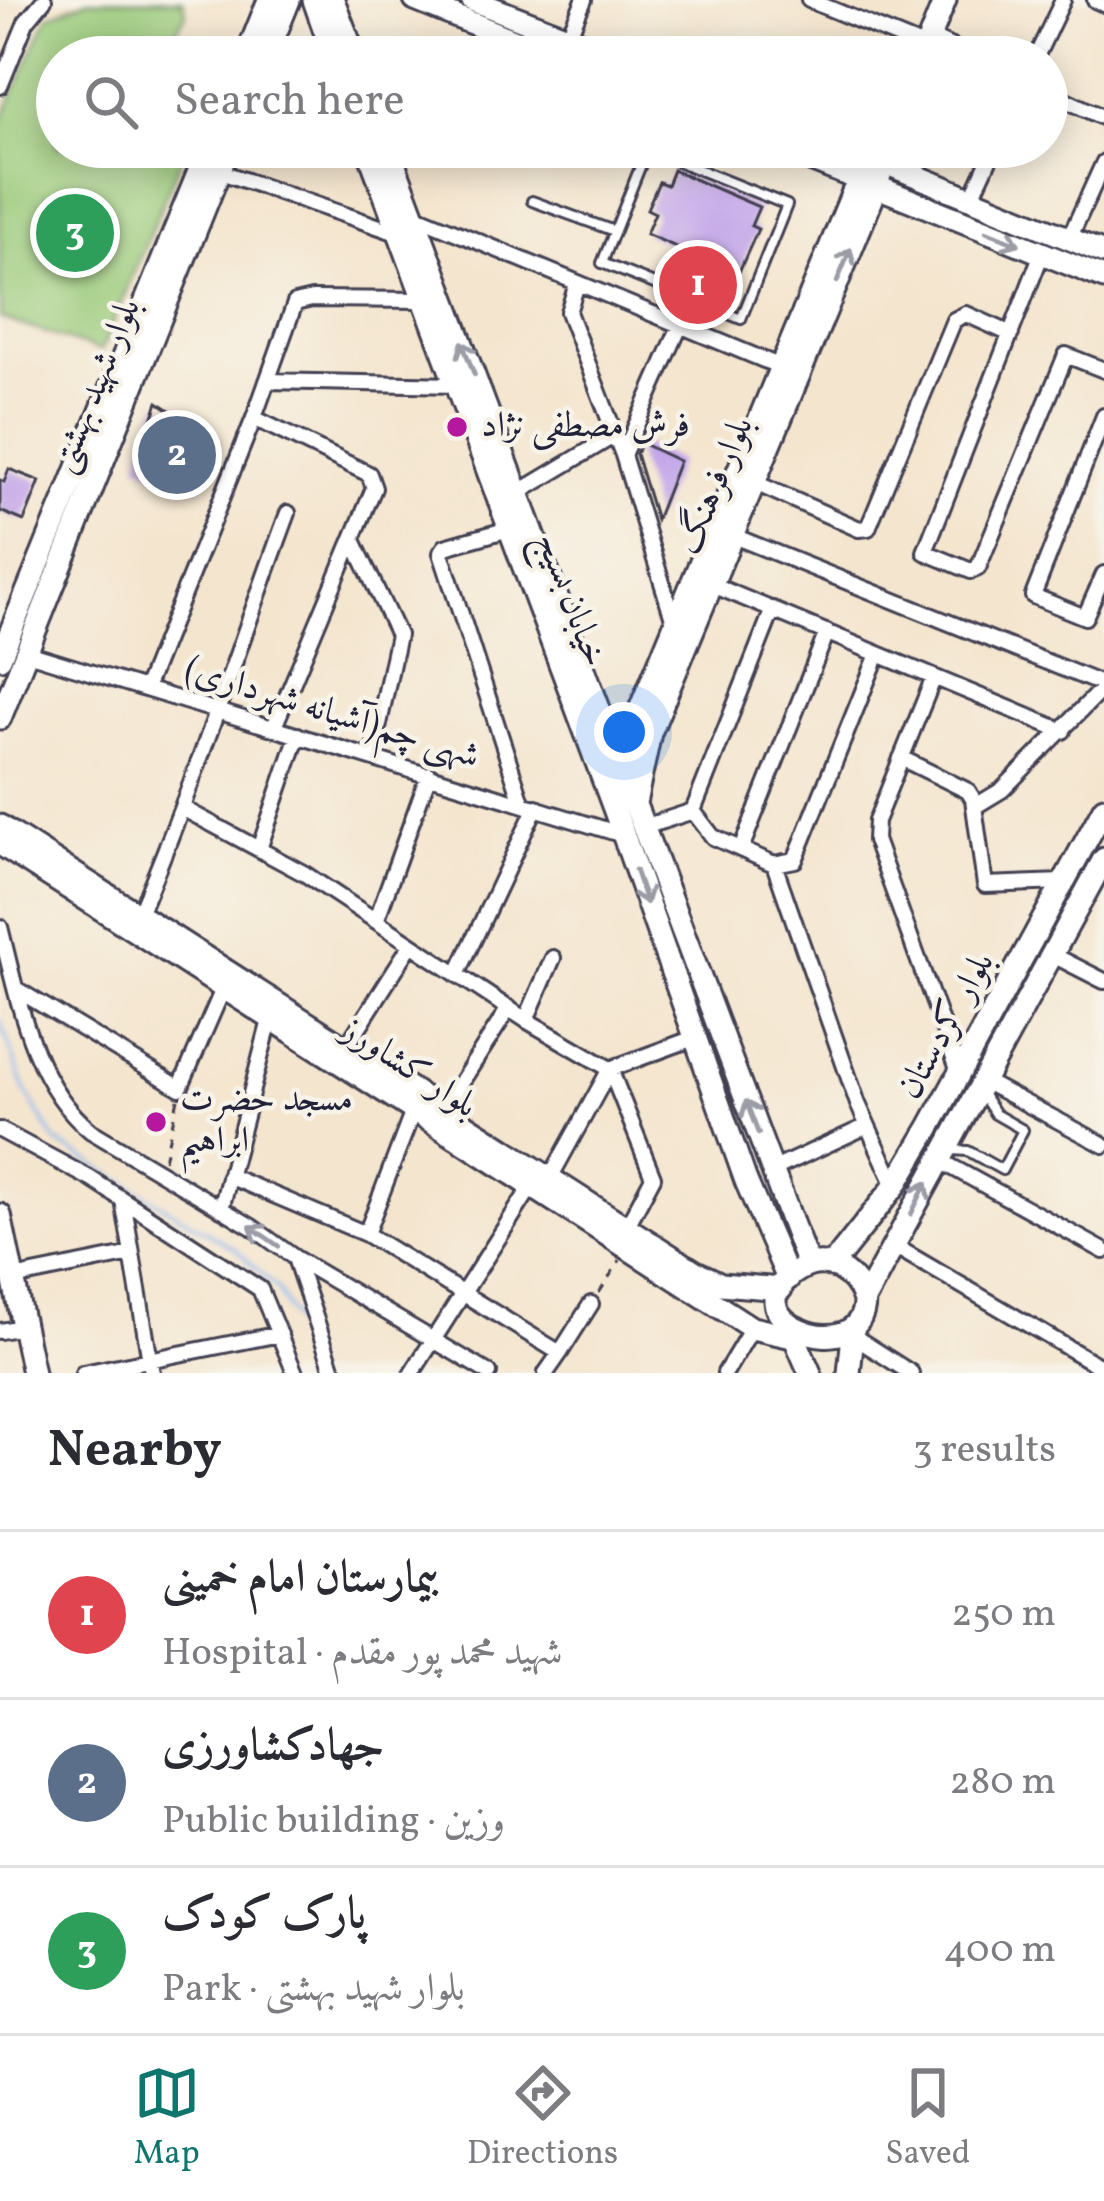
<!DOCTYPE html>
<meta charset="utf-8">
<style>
:root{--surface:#fff;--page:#f2f2f3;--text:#2b2b33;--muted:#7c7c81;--line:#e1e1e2;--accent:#0f766e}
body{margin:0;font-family:Vollkorn,Amiri,serif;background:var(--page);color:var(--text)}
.you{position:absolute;left:624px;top:732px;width:42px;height:42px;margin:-30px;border:9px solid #fff;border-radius:50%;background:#1a73e8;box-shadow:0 0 0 18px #1a73e833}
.badge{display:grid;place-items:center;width:78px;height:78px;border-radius:50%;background:var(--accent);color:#fff;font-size:39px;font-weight:700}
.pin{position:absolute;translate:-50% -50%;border:6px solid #fff;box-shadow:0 3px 12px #0006}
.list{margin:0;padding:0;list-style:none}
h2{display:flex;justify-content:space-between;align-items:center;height:156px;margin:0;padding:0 48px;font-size:51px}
h2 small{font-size:39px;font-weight:400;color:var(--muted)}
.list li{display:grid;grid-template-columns:78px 1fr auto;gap:36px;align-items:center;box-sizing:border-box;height:168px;padding:0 48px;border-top:3px solid var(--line)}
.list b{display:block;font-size:45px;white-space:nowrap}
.list p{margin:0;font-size:39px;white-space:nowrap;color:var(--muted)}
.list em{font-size:39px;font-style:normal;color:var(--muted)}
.icon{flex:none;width:66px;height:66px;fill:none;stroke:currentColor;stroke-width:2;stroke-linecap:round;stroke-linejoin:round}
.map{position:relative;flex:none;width:1104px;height:1373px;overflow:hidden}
.search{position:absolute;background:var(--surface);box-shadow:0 6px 30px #0003;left:36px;right:36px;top:36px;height:132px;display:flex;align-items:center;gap:30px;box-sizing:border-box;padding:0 42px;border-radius:66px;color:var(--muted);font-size:45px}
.sheet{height:660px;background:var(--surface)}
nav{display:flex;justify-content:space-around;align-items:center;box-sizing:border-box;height:168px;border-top:3px solid var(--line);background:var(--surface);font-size:33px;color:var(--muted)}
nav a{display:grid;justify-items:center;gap:6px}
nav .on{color:var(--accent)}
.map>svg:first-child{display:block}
.green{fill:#99ca79;stroke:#5e765a;stroke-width:3}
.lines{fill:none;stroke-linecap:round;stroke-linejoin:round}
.stream{stroke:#86b7f2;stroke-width:3}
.building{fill:#be9fe9}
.lane-casing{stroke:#423f51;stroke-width:14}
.street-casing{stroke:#423f51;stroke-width:20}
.secondary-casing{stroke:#423f51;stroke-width:27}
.primary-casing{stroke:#423f51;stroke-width:27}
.path{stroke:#423f51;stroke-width:3;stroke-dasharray:9 9;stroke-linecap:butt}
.lane{stroke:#fff;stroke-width:8}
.street{stroke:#fff;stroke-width:14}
.secondary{stroke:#fff;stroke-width:21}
.primary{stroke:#fff;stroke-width:21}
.oneway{stroke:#9c9ca7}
.poi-dot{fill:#b5179e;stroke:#f7f3e8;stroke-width:4.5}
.labels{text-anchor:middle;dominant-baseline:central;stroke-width:9;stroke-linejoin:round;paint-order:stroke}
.street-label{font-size:36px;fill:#22223b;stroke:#f7f3e8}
.poi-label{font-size:36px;fill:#22223b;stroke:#f7f3e8;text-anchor:start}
</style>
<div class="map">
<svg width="1104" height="1373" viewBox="0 0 1104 1373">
<rect width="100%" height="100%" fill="#f7f3e8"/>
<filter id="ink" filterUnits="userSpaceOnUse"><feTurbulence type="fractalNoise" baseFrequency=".00833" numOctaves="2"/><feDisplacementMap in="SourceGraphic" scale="24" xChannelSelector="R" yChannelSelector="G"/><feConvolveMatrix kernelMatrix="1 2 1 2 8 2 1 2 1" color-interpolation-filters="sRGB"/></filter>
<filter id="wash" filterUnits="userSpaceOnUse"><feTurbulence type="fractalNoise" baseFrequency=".004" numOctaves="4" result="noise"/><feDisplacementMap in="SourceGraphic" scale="48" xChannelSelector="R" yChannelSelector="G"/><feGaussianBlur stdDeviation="2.7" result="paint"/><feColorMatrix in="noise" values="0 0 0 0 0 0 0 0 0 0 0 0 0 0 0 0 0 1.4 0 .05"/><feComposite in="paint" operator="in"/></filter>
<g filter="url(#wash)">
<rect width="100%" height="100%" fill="#f4e5ce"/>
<path class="green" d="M88,0H183L186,13L163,57H57V147H186L101,351L0,318V124L48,16Z"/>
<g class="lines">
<path class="stream" d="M0,1020L25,1090L55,1141L236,1249L278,1290L300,1333L312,1373"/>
</g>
<g id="blocks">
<path class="building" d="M673,170L759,207L751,226L758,229L738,274L646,234L655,213L647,209L659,182L667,185Z
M158,402L220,445L198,489L137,464Z
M641,443L679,461L656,520L636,454Z
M9,469L40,481L24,521L0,511V480L4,482Z"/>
</g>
</g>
<g filter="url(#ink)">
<use href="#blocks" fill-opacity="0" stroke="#423f51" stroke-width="3"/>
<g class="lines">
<g class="lane-casing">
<path id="lane" d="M647,149L787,205L741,319L602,263L648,147
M532,201L614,231
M952,1150L968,1151L1002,1170L1023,1130L995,1114L981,1092"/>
</g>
<g class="street-casing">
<path id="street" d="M809,0L926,48
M1095,0L1104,4
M568,37L584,0
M930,37L974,57
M1036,57L1063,0
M0,86L26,22L44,0
M1047,91L1104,118
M218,171L400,234
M971,199L995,147
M414,215L781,367
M1069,239L1104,162
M1042,253L925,552L971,571L978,568L1066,355L1104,370
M577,284L568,312L623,455L675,625
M267,381L457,385
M1104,416L1033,596L1085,617L1104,574
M254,418L369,474L374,488L274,727
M623,455L680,326
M753,482L859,529L868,528L954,320L966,314L1011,334
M518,493L615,435
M509,529L445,547L441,553L522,802
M731,535L1104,685
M353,540L398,635L372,757
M708,583L1063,731
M24,652L623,835
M934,677L876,821L875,840L959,1072
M145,689L254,418L295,303L312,299L424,300
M901,758L968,791L973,799L985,885L1063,882
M974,807L1002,790L1104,687
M184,809L305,874L526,1020L610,1069
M693,811L773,609
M644,827L693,811L713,837L774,864L795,860L878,654
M259,849L298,735
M741,849L827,632
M774,864L858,1104L895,1186
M138,916C195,784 238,647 288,513
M376,921L429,774
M0,927C18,998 32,1083 91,1131L252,1227L295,1258L334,1373
M1051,954L1104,981
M457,975L536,807
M16,989L180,1088L223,989
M526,1020L553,958
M346,1047L410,946
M610,1069L653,1177L627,1226
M980,1079L1104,1145
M444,1109L509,1008
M0,1130L91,1179L260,1289L295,1373
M939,1160L1104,1251
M772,1170L867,1126
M229,1176L366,1234L560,1353L546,1373
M550,1178L610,1069L694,1038
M123,1200L152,1373
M221,1209L270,1020
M366,1234L413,1111
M896,1247L1104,1369
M295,1258L489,1373
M13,1278L132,1254
M0,1331L23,1327
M853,1336L911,1373
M560,1353L591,1304
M83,1373L280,1334
M412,1373L531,1187
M725,1373L752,1328"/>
</g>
<g class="secondary-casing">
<path id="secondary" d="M314,0L334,57
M333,0L355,57
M415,0L555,57
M472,0L619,57
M246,57L269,0
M266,57L289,0
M922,57L945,0
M367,147L615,811L746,1181L788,1279
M388,147L808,1265
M778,147L1104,278
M846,147L1104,253
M0,658L209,147
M0,718L229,147
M623,770L636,719L853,192L880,152
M635,803L650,733L877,187L887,147
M0,826L696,1272L721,1284L781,1289
M0,844L752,1328L788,1336
M0,1215L33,1373"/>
</g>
<g class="primary-casing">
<path id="primary" d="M832,1265L895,1186L931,1125L1104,808
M864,1300C855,1273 827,1253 799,1270C719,1318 865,1373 864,1300L1104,859
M797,1343L810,1373
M849,1373L853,1336"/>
</g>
<path class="path" d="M164,1160L178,1099
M599,1293L620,1260"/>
<use href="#lane" class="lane"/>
<use href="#street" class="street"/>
<use href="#secondary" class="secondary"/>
<use href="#primary" class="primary"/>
</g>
<defs><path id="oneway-shaft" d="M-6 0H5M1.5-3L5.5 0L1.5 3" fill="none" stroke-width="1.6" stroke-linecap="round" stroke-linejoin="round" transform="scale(3)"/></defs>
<g class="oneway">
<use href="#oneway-shaft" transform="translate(1003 238) rotate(22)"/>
<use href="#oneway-shaft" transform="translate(844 265) rotate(-68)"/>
<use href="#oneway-shaft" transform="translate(468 358) rotate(-111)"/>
<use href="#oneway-shaft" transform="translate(641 887) rotate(71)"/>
<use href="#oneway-shaft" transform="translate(752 1117) rotate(-111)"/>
<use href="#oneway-shaft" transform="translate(919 1198) rotate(-64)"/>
<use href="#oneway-shaft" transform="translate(264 1236) rotate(-145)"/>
</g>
</g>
<g class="poi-dot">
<circle cx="457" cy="427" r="12"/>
<circle cx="156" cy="1122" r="12"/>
</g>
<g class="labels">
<g class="street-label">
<text transform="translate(97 386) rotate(-68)">بلوار شهید بهشتی</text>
<text transform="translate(716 486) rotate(-67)">بلوار فرهنگ</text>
<text transform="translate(570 600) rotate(69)">خیابان بسیج</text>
<text transform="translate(332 714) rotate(17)">شهی چم(آشیانه شهرداری)</text>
<text transform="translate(947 1026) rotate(-61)">بلوار کردستان</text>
<text transform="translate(409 1069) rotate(33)">بلوار کشاورز</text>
</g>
<g class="poi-label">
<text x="481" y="427">فرش مصطفی نژاد</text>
<text x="180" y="1101">مسجد حضرت<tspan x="180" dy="41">ابراهیم</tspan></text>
</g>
</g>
</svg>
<div class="you"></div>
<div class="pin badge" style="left:698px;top:285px;background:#e0444e">1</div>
<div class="pin badge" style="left:177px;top:455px;background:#5c6f8a">2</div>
<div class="pin badge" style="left:75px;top:233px;background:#2e9e5b">3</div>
<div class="search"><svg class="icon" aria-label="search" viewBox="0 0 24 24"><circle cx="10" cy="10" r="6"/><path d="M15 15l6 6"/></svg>Search here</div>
</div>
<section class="sheet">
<h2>Nearby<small>3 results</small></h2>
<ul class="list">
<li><span class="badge" style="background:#e0444e">1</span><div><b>بیمارستان امام خمینی</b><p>Hospital · شهید محمد پور مقدم</p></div><em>250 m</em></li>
<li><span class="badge" style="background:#5c6f8a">2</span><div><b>جهادکشاورزی</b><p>Public building · وزین</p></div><em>280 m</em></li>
<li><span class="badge" style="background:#2e9e5b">3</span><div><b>پارک کودک</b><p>Park · بلوار شهید بهشتی</p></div><em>400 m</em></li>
</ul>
</section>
<nav>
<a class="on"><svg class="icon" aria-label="map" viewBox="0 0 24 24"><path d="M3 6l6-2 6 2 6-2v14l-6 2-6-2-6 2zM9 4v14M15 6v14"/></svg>Map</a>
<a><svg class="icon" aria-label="directions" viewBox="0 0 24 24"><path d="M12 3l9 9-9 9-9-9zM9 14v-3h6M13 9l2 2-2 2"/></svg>Directions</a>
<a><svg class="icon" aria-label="saved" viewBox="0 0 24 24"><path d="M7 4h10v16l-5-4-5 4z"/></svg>Saved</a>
</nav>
